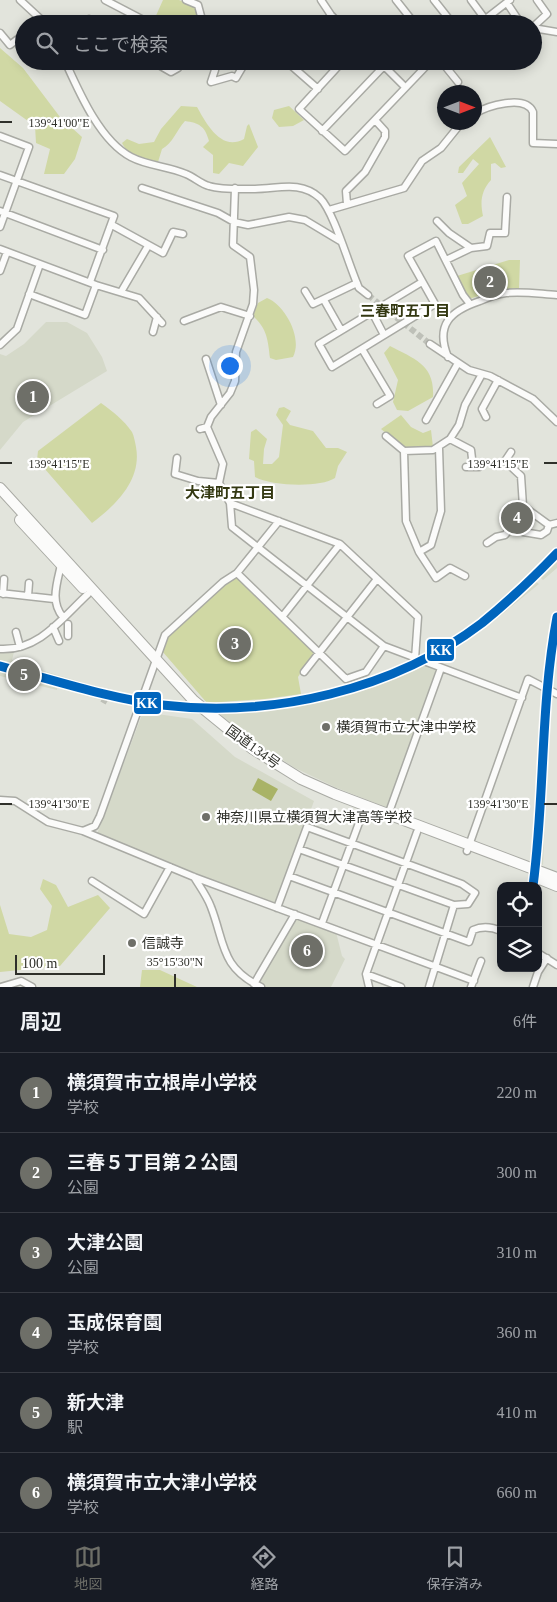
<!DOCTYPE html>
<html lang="ja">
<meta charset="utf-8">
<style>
:root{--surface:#171b24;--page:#20242c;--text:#f1f3f6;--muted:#9ea1a6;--line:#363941;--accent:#6e6f68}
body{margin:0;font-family:"Times New Roman","Noto Sans JP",serif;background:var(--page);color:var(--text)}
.controls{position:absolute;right:15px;bottom:15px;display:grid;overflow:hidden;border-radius:10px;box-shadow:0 2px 12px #0003}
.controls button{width:45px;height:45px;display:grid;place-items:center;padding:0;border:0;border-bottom:1px solid var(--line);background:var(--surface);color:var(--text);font:25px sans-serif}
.compass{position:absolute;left:437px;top:85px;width:45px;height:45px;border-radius:50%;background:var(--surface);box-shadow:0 2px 12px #0003;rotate:90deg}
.scale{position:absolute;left:15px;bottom:12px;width:90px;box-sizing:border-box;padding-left:5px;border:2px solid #2f302a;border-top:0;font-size:14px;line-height:18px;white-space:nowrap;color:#2f302a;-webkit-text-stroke:4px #fff;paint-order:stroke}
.you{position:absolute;left:229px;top:365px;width:18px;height:18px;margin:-12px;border:4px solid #fff;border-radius:50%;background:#1a73e8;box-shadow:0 0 0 8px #1a73e833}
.badge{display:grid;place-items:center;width:32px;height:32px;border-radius:50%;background:var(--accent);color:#fff;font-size:16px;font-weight:700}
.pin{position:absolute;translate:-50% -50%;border:2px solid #fff;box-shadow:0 1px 5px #0006}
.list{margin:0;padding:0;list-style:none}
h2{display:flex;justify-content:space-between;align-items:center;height:65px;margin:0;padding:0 20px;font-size:21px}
h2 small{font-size:16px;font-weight:400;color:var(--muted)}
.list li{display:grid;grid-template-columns:32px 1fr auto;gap:15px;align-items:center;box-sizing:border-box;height:80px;padding:0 20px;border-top:1px solid var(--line)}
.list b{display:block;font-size:19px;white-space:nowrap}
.list p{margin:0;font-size:16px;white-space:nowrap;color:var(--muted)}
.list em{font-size:16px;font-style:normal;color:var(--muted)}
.icon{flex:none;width:28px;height:28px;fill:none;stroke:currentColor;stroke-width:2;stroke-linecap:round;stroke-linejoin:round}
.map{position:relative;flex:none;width:557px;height:987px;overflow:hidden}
.search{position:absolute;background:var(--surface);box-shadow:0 2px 12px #0003;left:15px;right:15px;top:15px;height:55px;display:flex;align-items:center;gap:12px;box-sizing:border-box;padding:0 18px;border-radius:28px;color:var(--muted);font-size:19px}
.sheet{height:545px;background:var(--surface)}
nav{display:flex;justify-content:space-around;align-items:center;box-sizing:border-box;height:70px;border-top:1px solid var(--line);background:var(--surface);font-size:14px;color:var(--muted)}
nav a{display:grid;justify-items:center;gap:2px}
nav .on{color:var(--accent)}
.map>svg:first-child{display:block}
.built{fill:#d5d9c9}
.green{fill:#d0d8a4}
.water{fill:#a9b366}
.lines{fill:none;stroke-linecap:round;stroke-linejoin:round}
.minor-tunnel{stroke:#bec0b8;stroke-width:6;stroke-dasharray:6 3;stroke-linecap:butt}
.minor-casing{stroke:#a9aaa4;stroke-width:9}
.highway-casing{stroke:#a9aaa4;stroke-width:12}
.minor{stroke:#fbfbfa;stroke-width:6}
.highway{stroke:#fbfbfa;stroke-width:10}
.rail-1-casing{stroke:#fff;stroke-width:12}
.rail-1{stroke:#0065bd;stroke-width:9}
.ticks{fill:none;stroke:#2f302a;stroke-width:2}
.poi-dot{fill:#6e6f68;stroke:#fff;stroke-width:2}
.labels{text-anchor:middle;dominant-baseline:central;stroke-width:4.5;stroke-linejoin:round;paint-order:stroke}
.poi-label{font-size:14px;fill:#2f302a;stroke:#fff;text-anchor:start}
.street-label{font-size:14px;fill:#2f302a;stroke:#fff}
.neighbourhood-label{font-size:15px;font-weight:bold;fill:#333811;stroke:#fff}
.ticks-label{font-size:12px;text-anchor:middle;fill:#2f302a;stroke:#fff;stroke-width:4.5;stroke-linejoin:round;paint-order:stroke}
.line-badge{stroke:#fff;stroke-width:2}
.badge-label{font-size:14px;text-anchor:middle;font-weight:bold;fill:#fff}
</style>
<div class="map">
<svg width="557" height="987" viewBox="0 0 557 987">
<rect width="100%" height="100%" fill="#e2e4dc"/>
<path class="built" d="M46,322H67L87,333L102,357L107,371L23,422L0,450V354L6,356L24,344Z
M557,549V568L543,580L536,573Z
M531,578L539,584L495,620L435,659L425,654L474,625Z
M557,610V643L551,685L543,682Z
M6,650L14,652L12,660L37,666L40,670L132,697L131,704L102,698L101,700L57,688V690L0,676V651L5,653Z
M414,661L417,667L424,664L436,669V672L388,808L337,788L295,768L250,739L221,715L214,705L250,704L312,695L375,676Z
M543,691L550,694L543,865L534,862Z
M143,712L192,719L235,757L314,801L276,905L167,864L97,834Z
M295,914L336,932L342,956L345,959L331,987H262L258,984Z"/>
<path class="green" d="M163,0H179L195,7L198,19L196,24H161L154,20Z
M0,48L23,68L60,117L82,137L75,159L64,174H44L50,149L36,143L35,126L0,101Z
M181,106L197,107C206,123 221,152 244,139L247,126L249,124L258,147L243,166L229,163L219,174L213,173V155L203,147L209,141C205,126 199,123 185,121C176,131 173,143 162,149L158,162C144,158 129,157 122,143L127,139L139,144L154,142L161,129Z
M289,106L304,120L293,126L279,127L272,118L274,110Z
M490,137L506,167L501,168L495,163L491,164V180C481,191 480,202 483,216L468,224H462L455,205L467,196L462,183L479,164L473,159L463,173H458L459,167Z
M509,260H520L519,288L497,290L469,299L457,276Z
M267,298C285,305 303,338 293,357L276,360L270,358C268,340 267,328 253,316L258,303Z
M390,346C415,359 435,365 433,397L408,411L397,410L393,402L398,380L384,353Z
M101,403C112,411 124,420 132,432C134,436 135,442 136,447C142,480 116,505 92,523L37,460L38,451Z
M284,407L291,411L286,420L290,425L313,431L326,448H338L347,452L338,466L335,478C320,488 271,486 255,477L254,461L249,459L251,432L256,429L267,439L264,449L263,464H272L279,457L283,425L276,415L279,408Z
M401,415L411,427L423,433L431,430L433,447L404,448L381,429Z
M238,574L314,652L298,677L301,694L265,699L207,703L162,651L168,636Z
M43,879L56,885L68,907L98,895L110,908L60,966L0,972V905L9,934L31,937L47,930L52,906L40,889Z
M142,970H160L197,987H140Z"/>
<path class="water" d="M258,778L278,789L271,801L252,790Z"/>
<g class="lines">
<path class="minor-tunnel" d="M368,295L430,344
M103,703L111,689"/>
<g class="minor-casing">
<path id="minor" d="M20,0L46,24
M105,0L151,24
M186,0L198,5L202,20L200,24
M321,0L331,15L340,24
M396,0L415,24
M434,0L453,24
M471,0L485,19
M507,3L521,24
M79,24L89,19
M131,24L134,16
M323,24L331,15
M479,24L510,0
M533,27L547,14L537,0
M533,28L557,32
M0,33L10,45L24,34
M65,61C79,92 100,141 131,157C148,166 168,166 186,174C194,177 201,184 209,186C222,190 241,189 255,189C278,189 300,180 320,198C334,212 349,266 359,288L368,295
M152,61L171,72L178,68L182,61
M210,61L215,70L211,82
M286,61L318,89
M343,61L299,109L345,151L431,61
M379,61L405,87
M441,61L458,82
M211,82L232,76L236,78L246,61
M474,114C487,106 525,94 533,112V143L557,144
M322,131L384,66
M0,136L29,147L0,227
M0,175L114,216L90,282
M142,188L218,213L234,222L248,225L289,217L305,220L340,241
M235,188L233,245L250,257L254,290L253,304L236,352L235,381L230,393L211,417L207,427L223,464L219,483L230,503L232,527L384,646L522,698
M347,204L346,191L365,172L385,137V131L375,120
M329,210L404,188L422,161L441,148L462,122
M0,211L103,250
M437,221L449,233L471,248
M112,225L163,253L173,232L183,234
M0,249L96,285L85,315L29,294
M446,260L471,248L487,246L490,233H505L507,197
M0,271L7,252
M422,282L319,344L332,367L435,304L408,256L436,241L463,295L470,304
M96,285L139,298L162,323
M305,291L313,304L357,283
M121,292L148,246
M324,300L341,330
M372,312L384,335
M184,321L221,307L250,316
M153,332L157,317
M430,344L469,370L490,376L533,399L557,422
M0,345L17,329L40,264
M362,349L390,396L377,404
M448,357C435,325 450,311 480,301C489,297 498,294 506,293C523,291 540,294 557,295
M206,359L221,405
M486,417L482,409L498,380
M426,420L458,363
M200,429L207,427
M386,436L404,451L433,450L450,439L459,425L465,405L482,374
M450,439L471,450L473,467
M404,451L406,521L419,552L436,578L450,568L465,576
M511,452L505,461L521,476L523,506L549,525L557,523
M177,458L175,474L198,481L219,483
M466,467H479
M230,503L340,544L418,617L415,659
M487,543L496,537L505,535L512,526L523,532L541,535L547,531L549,525
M419,552L431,545L441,511L439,448
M61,565C57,583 50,602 63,617
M237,573L346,679L366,672L384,646
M0,593L54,599
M3,594L4,579
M28,596L29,583
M282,617L340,544
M68,624V636
M53,627L59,641
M16,632L20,647
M0,649C39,651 62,618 88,594
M304,672L377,579
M0,800L15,801L48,822L83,831L194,877L474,981
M388,815L441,668
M83,831L95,826L100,816L165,635L223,582L237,573L279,521
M467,851L528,679L557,694
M289,876L469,942L473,930C482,926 492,927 501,931
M194,877C200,887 207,896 211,907C225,943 220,967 261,987
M92,881L144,914L170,867
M277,908L307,827L462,884L475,893L468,904L454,905L299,849
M322,923L363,812
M538,953L557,965
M366,974L401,987
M254,984L295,914
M1,987L21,981L32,987
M369,987L366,974L417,832
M429,987L454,905
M471,987L481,961
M533,987L538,972L547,958"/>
</g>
<g class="highway-casing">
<path id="highway" d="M0,488L194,701L253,749L301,779L335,794L557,878
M20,520L83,588
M535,877L557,886"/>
</g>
<use href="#minor" class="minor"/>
<use href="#highway" class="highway"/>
<g class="rail-1-casing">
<path id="rail-1" d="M0,666C54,680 107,698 162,705C272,718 394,690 482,623C509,601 533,578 557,553
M533,886C545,796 540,706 557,617"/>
</g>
<use href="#rail-1" class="rail-1"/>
</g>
<path class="ticks" d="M0,122H12M0,463H12M544,463H557M0,804H12M544,804H557M175,974V987"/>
<g class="poi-dot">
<circle cx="326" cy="727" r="5"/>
<circle cx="206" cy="817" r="5"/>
<circle cx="132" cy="943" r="5"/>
</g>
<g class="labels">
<g class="poi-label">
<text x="336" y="727">横須賀市立大津中学校</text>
<text x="216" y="817">神奈川県立横須賀大津高等学校</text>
<text x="142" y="943">信誠寺</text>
</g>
<g class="street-label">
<text transform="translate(253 747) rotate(36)">国道134号</text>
</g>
<g class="neighbourhood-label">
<text x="405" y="311">三春町五丁目</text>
<text x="230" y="493">大津町五丁目</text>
</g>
</g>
<g class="ticks-label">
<text x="59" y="127">139°41'00"E</text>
<text x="59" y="468">139°41'15"E</text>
<text x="498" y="468">139°41'15"E</text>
<text x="498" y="808">139°41'30"E</text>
<text x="59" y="808">139°41'30"E</text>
<text x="175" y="966">35°15'30"N</text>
</g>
<g class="line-badge">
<rect x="426" y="638" width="29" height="24" rx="5" fill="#0065bd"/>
<rect x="133" y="691" width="29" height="24" rx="5" fill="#0065bd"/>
</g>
<g class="badge-label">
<text x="441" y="655">KK</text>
<text x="147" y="708">KK</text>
</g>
</svg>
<div class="controls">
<button><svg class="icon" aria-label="locate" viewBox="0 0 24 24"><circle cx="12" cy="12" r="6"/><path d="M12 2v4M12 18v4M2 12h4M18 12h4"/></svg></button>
<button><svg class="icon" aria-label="layers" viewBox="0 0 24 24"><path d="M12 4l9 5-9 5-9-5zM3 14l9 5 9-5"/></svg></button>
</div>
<svg class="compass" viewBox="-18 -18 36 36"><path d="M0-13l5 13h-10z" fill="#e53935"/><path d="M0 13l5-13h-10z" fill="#9ea1a6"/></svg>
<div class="scale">100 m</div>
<div class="you"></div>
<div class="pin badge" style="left:33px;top:397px">1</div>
<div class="pin badge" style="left:490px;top:282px">2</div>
<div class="pin badge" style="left:235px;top:644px">3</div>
<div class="pin badge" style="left:517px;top:518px">4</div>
<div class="pin badge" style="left:24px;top:675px">5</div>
<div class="pin badge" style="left:307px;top:951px">6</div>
<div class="search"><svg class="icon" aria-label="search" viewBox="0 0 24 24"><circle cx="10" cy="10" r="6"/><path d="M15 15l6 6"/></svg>ここで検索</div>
</div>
<section class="sheet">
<h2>周辺<small>6件</small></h2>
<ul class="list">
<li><span class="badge">1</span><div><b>横須賀市立根岸小学校</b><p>学校</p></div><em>220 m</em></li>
<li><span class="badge">2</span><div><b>三春５丁目第２公園</b><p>公園</p></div><em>300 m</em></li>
<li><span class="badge">3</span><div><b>大津公園</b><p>公園</p></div><em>310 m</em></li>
<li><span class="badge">4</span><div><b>玉成保育園</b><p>学校</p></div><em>360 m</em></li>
<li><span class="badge">5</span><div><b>新大津</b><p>駅</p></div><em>410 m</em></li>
<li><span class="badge">6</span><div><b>横須賀市立大津小学校</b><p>学校</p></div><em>660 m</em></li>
</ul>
</section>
<nav>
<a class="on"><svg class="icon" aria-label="map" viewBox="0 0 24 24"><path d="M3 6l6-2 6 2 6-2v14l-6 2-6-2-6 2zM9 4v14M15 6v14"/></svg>地図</a>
<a><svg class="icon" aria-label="directions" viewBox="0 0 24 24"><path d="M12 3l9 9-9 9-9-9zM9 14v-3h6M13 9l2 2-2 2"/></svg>経路</a>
<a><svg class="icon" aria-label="saved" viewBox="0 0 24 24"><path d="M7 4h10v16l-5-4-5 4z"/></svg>保存済み</a>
</nav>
